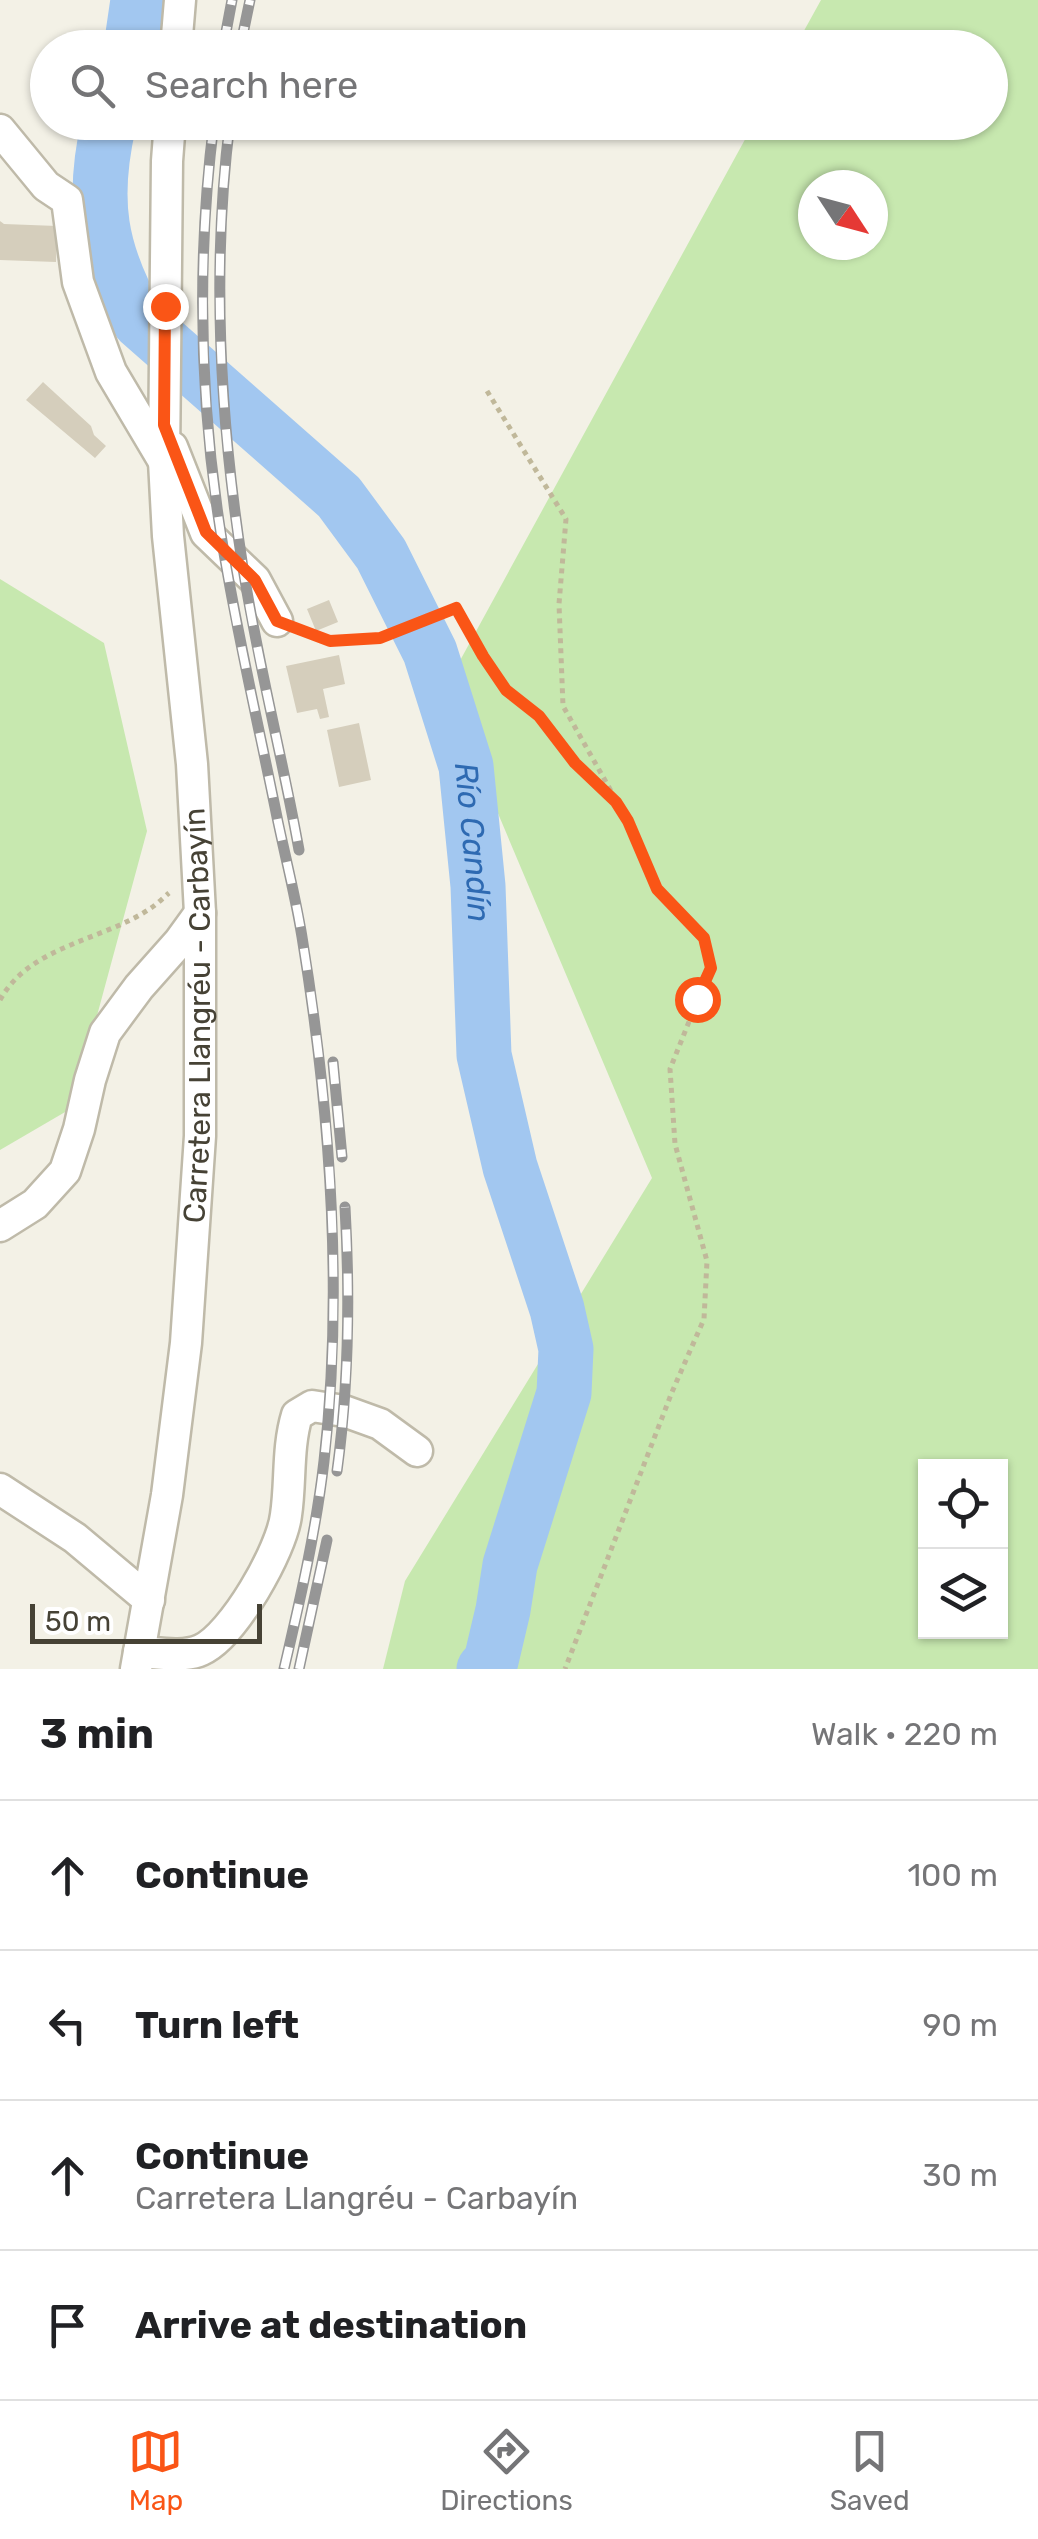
<!DOCTYPE html>
<meta charset="utf-8">
<style>
:root{--surface:#fff;--page:#f2f2f2;--text:#202124;--muted:#757577;--line:#e0e0e0;--accent:#fa5516}
body{margin:0;font-family:Rubik,sans-serif;background:var(--page);color:var(--text)}
.controls{position:absolute;right:30px;bottom:30px;display:grid;overflow:hidden;border-radius:0px;box-shadow:0 2px 8px #0004}
.controls button{width:90px;height:90px;display:grid;place-items:center;padding:0;border:0;border-bottom:2px solid var(--line);background:var(--surface);color:var(--text);font:50px sans-serif}
.compass{position:absolute;left:798px;top:170px;width:90px;height:90px;border-radius:50%;background:var(--surface);box-shadow:0 2px 8px #0004;rotate:126deg}
.scale{position:absolute;left:30px;bottom:25px;width:232px;box-sizing:border-box;padding-left:10px;border:5px solid #464235;border-top:0;font-size:28px;line-height:35px;white-space:nowrap;color:#464235;-webkit-text-stroke:8px #fff;paint-order:stroke}
.stop{position:absolute;width:30px;height:30px;margin:-22px;border:8px solid #fa5516;border-radius:50%;background:#fff}
.stop.end{background:#fa5516;border-color:#fff;box-shadow:0 2px 10px #0008}
.list{margin:0;padding:0;list-style:none}
h2{display:flex;justify-content:space-between;align-items:center;height:130px;margin:0;padding:0 40px;font-size:42px}
h2 small{font-size:32px;font-weight:400;color:var(--muted)}
.list li{display:grid;grid-template-columns:65px 1fr auto;gap:30px;align-items:center;box-sizing:border-box;height:150px;padding:0 40px;border-top:2px solid var(--line)}
.list b{display:block;font-size:38px;white-space:nowrap}
.list p{margin:0;font-size:32px;white-space:nowrap;color:var(--muted)}
.list em{font-size:32px;font-style:normal;color:var(--muted)}
.icon{flex:none;width:55px;height:55px;fill:none;stroke:currentColor;stroke-width:2;stroke-linecap:round;stroke-linejoin:round}
.map{position:relative;flex:none;width:1038px;height:1669px;overflow:hidden}
.search{position:absolute;background:var(--surface);box-shadow:0 2px 8px #0004;left:30px;right:30px;top:30px;height:110px;display:flex;align-items:center;gap:25px;box-sizing:border-box;padding:0 35px;border-radius:55px;color:var(--muted);font-size:38px}
.sheet{height:730px;background:var(--surface)}
nav{display:flex;justify-content:space-around;align-items:center;box-sizing:border-box;height:140px;border-top:2px solid var(--line);background:var(--surface);font-size:28px;color:var(--muted)}
nav a{display:grid;justify-items:center;gap:5px}
nav .on{color:var(--accent)}
.map>svg:first-child{display:block}
.green{fill:#c7e8af;fill-rule:evenodd}
.lines{fill:none;stroke-linecap:round;stroke-linejoin:round}
.river{stroke:#a2c7f0;stroke-width:55}
.building{fill:#d5cebc}
.minor-casing{stroke:#bfbaa9;stroke-width:35}
.path{stroke:#c0b89a;stroke-width:5;stroke-dasharray:5 5;stroke-linecap:butt}
.minor{stroke:#fff;stroke-width:30}
.rail-casing{stroke:#969696;stroke-width:11}
.rail{stroke:#fff;stroke-width:8;stroke-dasharray:22;stroke-linecap:butt}
.route{stroke:#fa5516;stroke-width:12}
.labels{text-anchor:middle;dominant-baseline:central;stroke-width:8;stroke-linejoin:round;paint-order:stroke}
.street-label{font-size:30px;fill:#464235;stroke:#fff}
.water-label{font-size:32px;font-style:italic;fill:#2e6ab2;stroke:#fff}
</style>
<div class="map">
<svg width="1038" height="1669" viewBox="0 0 1038 1669">
<rect width="100%" height="100%" fill="#f3f1e6"/>
<path class="green" d="M821,0H1038V1669H383L405,1581L652,1178L445,688L754,123L990,122V48L795,47ZM813,185H873V245H813ZM926,1466H1000V1632H926Z
M0,579L104,643L147,831L72,1108L0,1150Z"/>
<g class="lines">
<g class="river">
<path d="M131,48L138,0"/>
<path id="s1" d="M109,122C91,200 99,252 139,321L339,497L381,554L430,652L466,766L478,886L484,1055L510,1167L557,1309L566,1349L564,1393L510,1565L503,1610L491,1661L484,1669"/>
</g>
</g>
<path class="building" d="M0,221L4,224L57,226L56,262L0,260Z
M43,382L91,426L94,435L106,446L95,458L26,400Z
M329,600L338,622L316,631L307,609Z
M339,655L345,684L323,689L329,717L320,719L317,709L297,713L286,666Z
M359,723L371,780L339,787L327,730Z"/>
<g class="lines">
<g class="minor-casing">
<g id="minor">
<path d="M176,48L180,0"/>
<path d="M0,130L46,186L67,200L78,282L111,372L162,458"/>
<path d="M172,447L206,533L255,580L277,621"/>
<path d="M0,1226L35,1204L65,1171L79,1129L90,1080L105,1033L139,987L179,942L200,913"/>
<path d="M0,1489L75,1538L149,1600"/>
<path d="M139,1652C158,1653 183,1658 201,1650C233,1636 282,1550 286,1515C291,1482 287,1448 297,1415L312,1406L344,1411L380,1424L417,1451"/>
<path id="s2" d="M136,1669L167,1495L186,1343L200,1136V913L192,764L168,536L164,461L167,161L170,122"/>
</g>
</g>
<path class="path" d="M487,391L566,519L559,604L563,706L628,821L657,889L703,938L711,967L670,1069L675,1144L707,1261L704,1319L672,1392L565,1669
M303,632L331,641L381,638L456,608L483,655L506,690L539,715L575,763L609,795
M0,1000C30,945 103,941 151,908C157,904 163,898 169,893"/>
<use href="#minor" class="minor"/>
<g class="rail-casing">
<path id="rail" d="M223,48L232,0
M240,48L250,0
M214,122C196,264 200,412 224,553C239,643 260,732 278,822C286,860 296,899 302,937C330,1109 344,1288 324,1461C316,1531 300,1600 284,1669
M230,122C211,270 220,421 243,568C258,663 282,756 299,850
M333,1062L342,1157
M337,1471C349,1383 350,1295 345,1207
M299,1669L327,1540"/>
</g>
<use href="#rail" class="rail"/>
</g>
<g class="lines">
<path class="route" d="M165,306L164,425L206,532L255,580L277,621L330,641L380,638L456,608L483,656L506,690L539,716L575,763L616,802L628,821L657,889L704,938L711,968L697,999"/>
</g>
<g class="labels">
<g class="street-label">
<text stroke="none"><textPath href="#s2" startOffset="658">Carretera Llangréu - Carbayín</textPath></text>
</g>
<g class="water-label">
<text stroke="none"><textPath href="#s1" startOffset="850">Río Candín</textPath></text>
</g>
</g>
</svg>
<div class="controls">
<button><svg class="icon" aria-label="locate" viewBox="0 0 24 24"><circle cx="12" cy="12" r="6"/><path d="M12 2v4M12 18v4M2 12h4M18 12h4"/></svg></button>
<button><svg class="icon" aria-label="layers" viewBox="0 0 24 24"><path d="M12 4l9 5-9 5-9-5zM3 14l9 5 9-5"/></svg></button>
</div>
<svg class="compass" viewBox="-18 -18 36 36"><path d="M0-13l5 13h-10z" fill="#e53935"/><path d="M0 13l5-13h-10z" fill="#757577"/></svg>
<div class="scale">50 m</div>
<div class="stop" style="left:697px;top:999px"></div>
<div class="stop end" style="left:165px;top:306px"></div>
<div class="search"><svg class="icon" aria-label="search" viewBox="0 0 24 24"><circle cx="10" cy="10" r="6"/><path d="M15 15l6 6"/></svg>Search here</div>
</div>
<section class="sheet">
<h2>3 min<small>Walk · 220 m</small></h2>
<ul class="list">
<li><svg class="icon" aria-label="ahead" viewBox="0 0 24 24"><path d="M12 20V5M6 11l6-6 6 6"/></svg><div><b>Continue</b></div><em>100 m</em></li>
<li><svg class="icon" aria-label="left" viewBox="0 0 24 24"><path d="M17 20v-9H6M10 6l-5 5 5 5"/></svg><div><b>Turn left</b></div><em>90 m</em></li>
<li><svg class="icon" aria-label="ahead" viewBox="0 0 24 24"><path d="M12 20V5M6 11l6-6 6 6"/></svg><div><b>Continue</b><p>Carretera Llangréu - Carbayín</p></div><em>30 m</em></li>
<li><svg class="icon" aria-label="arrive" viewBox="0 0 24 24"><path d="M6 21V4h12l-3 4 3 4H6"/></svg><div><b>Arrive at destination</b></div></li>
</ul>
</section>
<nav>
<a class="on"><svg class="icon" aria-label="map" viewBox="0 0 24 24"><path d="M3 6l6-2 6 2 6-2v14l-6 2-6-2-6 2zM9 4v14M15 6v14"/></svg>Map</a>
<a><svg class="icon" aria-label="directions" viewBox="0 0 24 24"><path d="M12 3l9 9-9 9-9-9zM9 14v-3h6M13 9l2 2-2 2"/></svg>Directions</a>
<a><svg class="icon" aria-label="saved" viewBox="0 0 24 24"><path d="M7 4h10v16l-5-4-5 4z"/></svg>Saved</a>
</nav>
